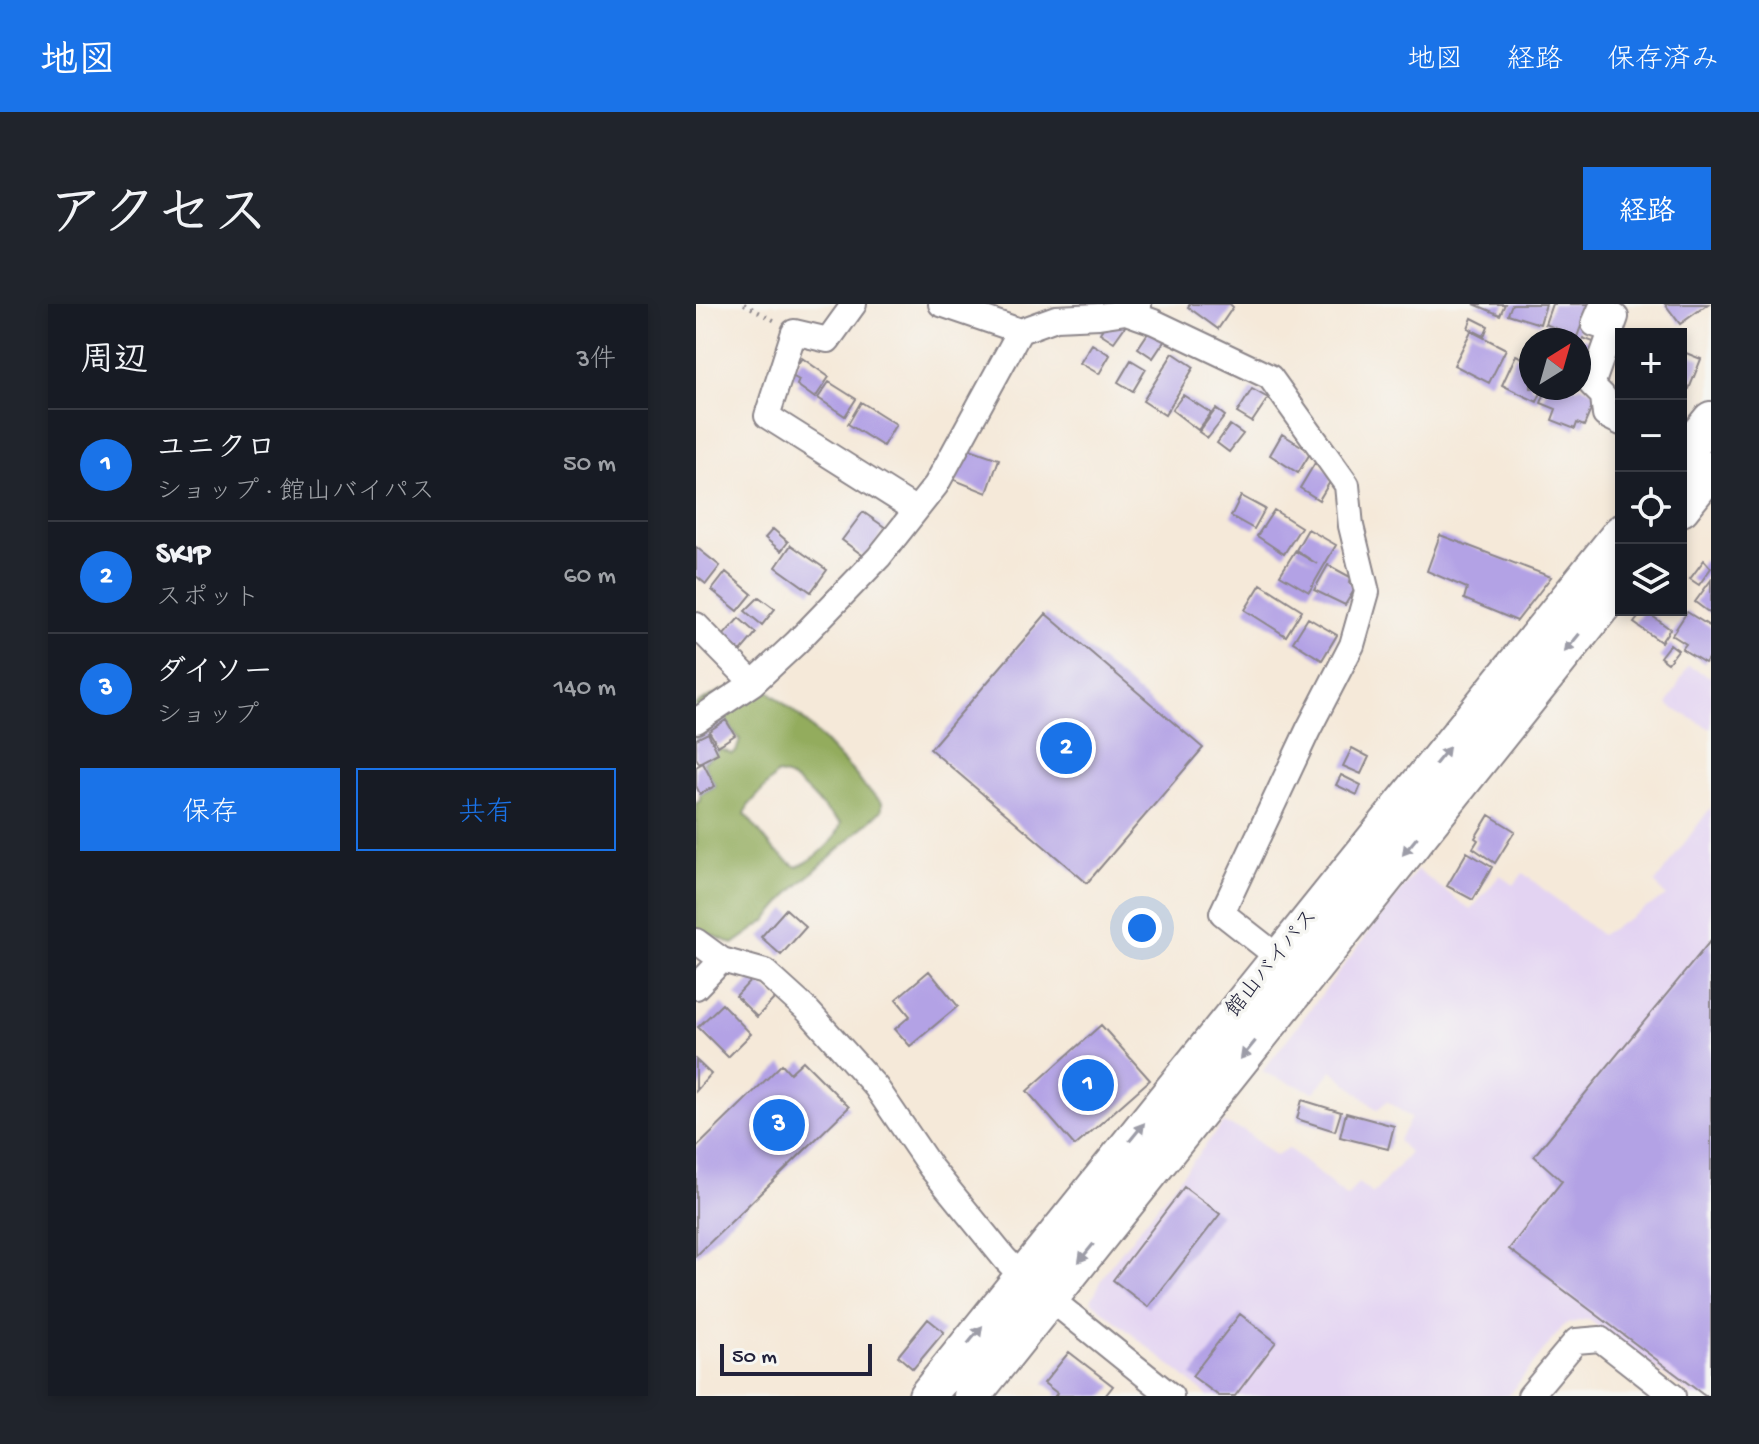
<!DOCTYPE html>
<html lang="ja">
<meta charset="utf-8">
<style>
:root{--surface:#171b24;--page:#20242c;--text:#f1f3f6;--muted:#9ea1a6;--line:#363941;--accent:#1a73e8}
body{margin:0;font-family:"Gochi Hand","Klee One",sans-serif;background:var(--page);color:var(--text)}
.controls{position:absolute;right:24px;top:24px;display:grid;overflow:hidden;border-radius:0px;box-shadow:0 4px 12px #0003}
.controls button{width:72px;height:72px;display:grid;place-items:center;padding:0;border:0;border-bottom:2px solid var(--line);background:var(--surface);color:var(--text);font:40px sans-serif}
.compass{position:absolute;left:823px;top:24px;width:72px;height:72px;border-radius:50%;background:var(--surface);box-shadow:0 4px 12px #0003;rotate:37deg}
.scale{position:absolute;left:24px;bottom:20px;width:152px;box-sizing:border-box;padding-left:8px;border:4px solid #22223b;border-top:0;font-size:22px;line-height:28px;white-space:nowrap;color:#22223b;-webkit-text-stroke:6px #f6f6f2;paint-order:stroke}
.you{position:absolute;left:446px;top:624px;width:28px;height:28px;margin:-20px;border:6px solid #fff;border-radius:50%;background:#1a73e8;box-shadow:0 0 0 12px #1a73e833}
.badge{display:grid;place-items:center;width:52px;height:52px;border-radius:50%;background:var(--accent);color:#fff;font-size:26px;font-weight:700}
.pin{position:absolute;translate:-50% -50%;border:4px solid #fff;box-shadow:0 2px 8px #0006}
.list{margin:0;padding:0;list-style:none}
h2{display:flex;justify-content:space-between;align-items:center;height:104px;margin:0;padding:0 32px;font-size:34px}
h2 small{font-size:26px;font-weight:400;color:var(--muted)}
.list li{display:grid;grid-template-columns:52px 1fr auto;gap:24px;align-items:center;box-sizing:border-box;height:112px;padding:0 32px;border-top:2px solid var(--line)}
.list b{display:block;font-size:30px;white-space:nowrap}
.list p{margin:0;font-size:26px;white-space:nowrap;color:var(--muted)}
.list em{font-size:26px;font-style:normal;color:var(--muted)}
.actions{display:flex;gap:16px;padding:24px 32px}
.actions a{flex:1;padding:18px 0;border:2px solid var(--accent);border-radius:0px;text-align:center;font-size:28px;color:var(--accent)}
.actions .main{background:var(--accent);color:#fff}
.icon{flex:none;width:44px;height:44px;fill:none;stroke:currentColor;stroke-width:2;stroke-linecap:round;stroke-linejoin:round}
.map{position:relative;flex:none;width:1015px;height:1092px;overflow:hidden;border-radius:0px}
header{display:flex;align-items:center;gap:48px;box-sizing:border-box;height:112px;padding:0 40px;background:var(--accent);color:#fff}
header strong{font-size:38px}
nav{display:flex;gap:44px;margin-inline-start:auto;font-size:28px}
.intro{display:flex;align-items:center;justify-content:space-between;box-sizing:border-box;height:192px;padding:0 48px}
h1{margin:0;font-size:56px}
.button{padding:20px 36px;border-radius:0px;background:var(--accent);color:#fff;font-size:28px;font-weight:700}
main{display:flex;gap:48px;padding:0 48px}
aside{flex:1;background:var(--surface);border-radius:0px;box-shadow:0 4px 12px #0003}
.map>svg:first-child{display:block}
.built{fill:#e3d3f2}
.forest{fill:#93ac5d;stroke:#5a674c;stroke-width:2;fill-rule:evenodd}
.building{fill:#b3a2e5}
.lines{fill:none;stroke-linecap:round;stroke-linejoin:round}
.minor-casing{stroke:#8c868a;stroke-width:28}
.highway-casing{stroke:#8c868a;stroke-width:40}
.path{stroke:#8c868a;stroke-width:4;stroke-dasharray:2 6;stroke-linecap:butt}
.minor{stroke:#fff;stroke-width:24}
.highway{stroke:#fff;stroke-width:36}
.oneway{fill:#9c9ca7}
.labels{text-anchor:middle;dominant-baseline:central;stroke-width:7;stroke-linejoin:round;paint-order:stroke}
.street-label{font-size:22px;fill:#22223b;stroke:#f6f6f2}
</style>
<header>
<strong>地図</strong>
<nav><a>地図</a><a>経路</a><a>保存済み</a></nav>
</header>
<div class="intro"><h1>アクセス</h1><a class="button">経路</a></div>
<main>
<aside>
<h2>周辺<small>3件</small></h2>
<ul class="list">
<li><span class="badge">1</span><div><b>ユニクロ</b><p>ショップ · 館山バイパス</p></div><em>50 m</em></li>
<li><span class="badge">2</span><div><b>SKIP</b><p>スポット</p></div><em>60 m</em></li>
<li><span class="badge">3</span><div><b>ダイソー</b><p>ショップ</p></div><em>140 m</em></li>
</ul>
<div class="actions"><a class="main">保存</a><a>共有</a></div>
</aside>
<div class="map">
<svg width="1015" height="1092" viewBox="0 0 1015 1092">
<rect width="100%" height="100%" fill="#f6f6f2"/>
<filter id="ink" filterUnits="userSpaceOnUse"><feTurbulence type="fractalNoise" baseFrequency=".0125" numOctaves="2"/><feDisplacementMap in="SourceGraphic" scale="16" xChannelSelector="R" yChannelSelector="G"/><feConvolveMatrix kernelMatrix="1 2 1 2 8 2 1 2 1" color-interpolation-filters="sRGB"/></filter>
<filter id="wash" filterUnits="userSpaceOnUse"><feTurbulence type="fractalNoise" baseFrequency=".006" numOctaves="4" result="noise"/><feDisplacementMap in="SourceGraphic" scale="32" xChannelSelector="R" yChannelSelector="G"/><feGaussianBlur stdDeviation="1.8" result="paint"/><feColorMatrix in="noise" values="0 0 0 0 0 0 0 0 0 0 0 0 0 0 0 0 0 1.4 0 .05"/><feComposite in="paint" operator="in"/></filter>
<g filter="url(#wash)">
<rect width="100%" height="100%" fill="#f5e9d9"/>
<path class="built" d="M992,362L1015,373V425L971,401Z
M1015,503V1092H997L892,1015L869,1020L812,1092H512L395,997L411,966L527,819L549,827L579,852L592,844L651,893L662,879L677,890L714,849L702,837L715,814L691,797L681,806L636,766L618,788L566,768L721,566L775,606L804,571L818,581L827,569L905,631L970,592L959,579Z"/>
<path class="forest" d="M64,380L107,415L158,469L168,482L186,498V506L95,588L71,616L37,640L0,624V499L4,497V490L19,482L7,459L24,445L36,450L40,448L44,436L30,417L0,435V400L25,387ZM81,470C106,471 124,507 145,518C142,537 117,557 100,563L78,546L49,510L52,502Z"/>
<g id="blocks">
<path class="building" d="M494,0H534L537,3L522,25L492,3Z
M778,0H809L804,11Z
M816,0H850L844,20L812,10Z
M856,0H893L881,33L849,20Z
M969,0H1012L984,20Z
M415,11L430,21L418,38L404,29Z
M776,14L792,22L788,32L772,24Z
M454,26L469,36L457,54L442,44Z
M775,27L810,45L793,79L758,61Z
M887,34L900,39L891,65L883,62V44Z
M396,40L414,51L403,70L384,59Z
M985,47L1005,55L993,85L985,82Z
M477,49L498,63L469,111L447,97Z
M820,51L835,58V84H847L841,98L806,81Z
M106,54L133,73L119,94L101,81L103,76L94,71Z
M435,56L450,65L437,87L422,78Z
M133,78L160,95L149,112L122,94Z
M883,81L902,89L888,122L881,119L879,125L856,116L860,105L845,99L851,84H883Z
M556,85L572,94L556,118L541,109Z
M487,91L515,109L502,126L476,106Z
M165,98L200,120L187,142L152,120Z
M520,105L529,112L512,134L503,128Z
M534,121L547,130L533,148L521,139Z
M586,130L615,148L602,169L574,151Z
M268,143L303,155L291,189L256,175Z
M619,159L638,171L623,196L604,184Z
M545,192L569,205L558,225L535,212Z
M578,206L605,223L588,250L561,232Z
M167,208L190,224L169,253L146,236Z
M77,225L92,238L85,247L69,234Z
M612,225L640,241L613,288L584,271L599,247L621,260L600,246Z
M744,231L855,273L821,317L768,295L771,284L731,267Z
M95,241L131,266L115,288L80,263Z
M0,243L24,262L10,280L0,272Z
M1008,256L1015,264L1003,281L994,275Z
M632,261L656,274L653,279L660,283L649,301L618,286Z
M30,268L56,290L42,307L16,286Z
M1015,276V310L999,298Z
M565,280L606,306L590,332L549,306Z
M63,293L79,305L66,321L49,307Z
M948,306L974,325L965,338L938,319Z
M991,308L1015,323V350L1009,359L986,345L990,340L976,331Z
M350,310L507,444L391,579L234,445Z
M43,314L60,329L45,347L26,333Z
M612,314L641,331L626,356L597,338Z
M974,340L982,346L972,359L964,353Z
M30,416L39,431L22,442L13,427Z
M12,429L22,449L3,459L0,454V435Z
M656,444L673,453L665,470L647,462Z
M7,459L19,482L4,490L0,482V463Z
M645,471L665,481L661,491L640,481Z
M793,511L819,527L799,559L777,544L782,536L779,534Z
M771,548L796,563L777,596L751,582Z
M90,605L110,623L85,651L65,633Z
M1015,636V1092H1009L813,945L866,877L838,852Z
M233,667L262,702L214,742L199,725L214,712L200,695Z
M57,674L79,694L61,713L40,692Z
M26,700L55,730L32,753L2,723Z
M405,721L454,776L379,842L331,787Z
M0,756L15,770L0,787Z
M107,757L153,803L0,952V844L86,760L94,769Z
M606,796L645,808L639,827L601,815Z
M650,809L698,822L692,845L644,833Z
M488,883L524,910L452,1003L417,976Z
M544,1010L580,1038L539,1092H523L496,1072Z
M232,1015L248,1028L217,1065L202,1052Z
M373,1048L417,1082L409,1092H359L361,1089L348,1079Z"/>
</g>
</g>
<g filter="url(#ink)">
<use href="#blocks" fill-opacity="0" stroke="#8c868a" stroke-width="2"/>
<g class="lines">
<g class="minor-casing">
<path id="minor" d="M158,0L132,36L98,28L71,112L220,206
M245,0L324,27L360,14L403,12L430,8L443,2
M430,8L458,18L574,73L651,181L655,222L671,288L656,341L612,426L526,609L582,653
M916,26L898,20L904,6L920,13L896,81L907,92L909,111L925,119
M0,321L57,379L0,417
M57,379L100,339L183,253L240,181L324,27
M0,637L26,656L69,668L112,707L180,783L235,864L309,955L326,972L475,1092
M0,683L26,656
M834,1092L880,1037L904,1035L977,1092"/>
</g>
<g class="highway-casing">
<path id="highway" d="M985,153L1015,116
M985,204L1015,166
M231,1092L925,229
M276,1092L925,278"/>
</g>
<path class="path" d="M48,0L81,18"/>
<use href="#minor" class="minor"/>
<use href="#highway" class="highway"/>
</g>
<defs><path id="oneway-solid" d="M-6-.8H1V-3.2L6.5 0L1 3.2V.8H-6Z" transform="scale(2)"/></defs>
<g class="oneway">
<use href="#oneway-solid" transform="translate(876 339) rotate(129)"/>
<use href="#oneway-solid" transform="translate(746 452) rotate(-51)"/>
<use href="#oneway-solid" transform="translate(714 542) rotate(129)"/>
<use href="#oneway-solid" transform="translate(552 746) rotate(129)"/>
<use href="#oneway-solid" transform="translate(441 828) rotate(-51)"/>
<use href="#oneway-solid" transform="translate(390 949) rotate(129)"/>
<use href="#oneway-solid" transform="translate(279 1031) rotate(-51)"/>
</g>
</g>
<g class="labels">
<g class="street-label">
<text transform="translate(577 660) rotate(-51)">館山バイパス</text>
</g>
</g>
</svg>
<div class="controls">
<button>+</button>
<button>−</button>
<button><svg class="icon" aria-label="locate" viewBox="0 0 24 24"><circle cx="12" cy="12" r="6"/><path d="M12 2v4M12 18v4M2 12h4M18 12h4"/></svg></button>
<button><svg class="icon" aria-label="layers" viewBox="0 0 24 24"><path d="M12 4l9 5-9 5-9-5zM3 14l9 5 9-5"/></svg></button>
</div>
<svg class="compass" viewBox="-18 -18 36 36"><path d="M0-13l5 13h-10z" fill="#e53935"/><path d="M0 13l5-13h-10z" fill="#9ea1a6"/></svg>
<div class="scale">50 m</div>
<div class="you"></div>
<div class="pin badge" style="left:392px;top:781px">1</div>
<div class="pin badge" style="left:370px;top:444px">2</div>
<div class="pin badge" style="left:83px;top:821px">3</div>
</div>
</main>
